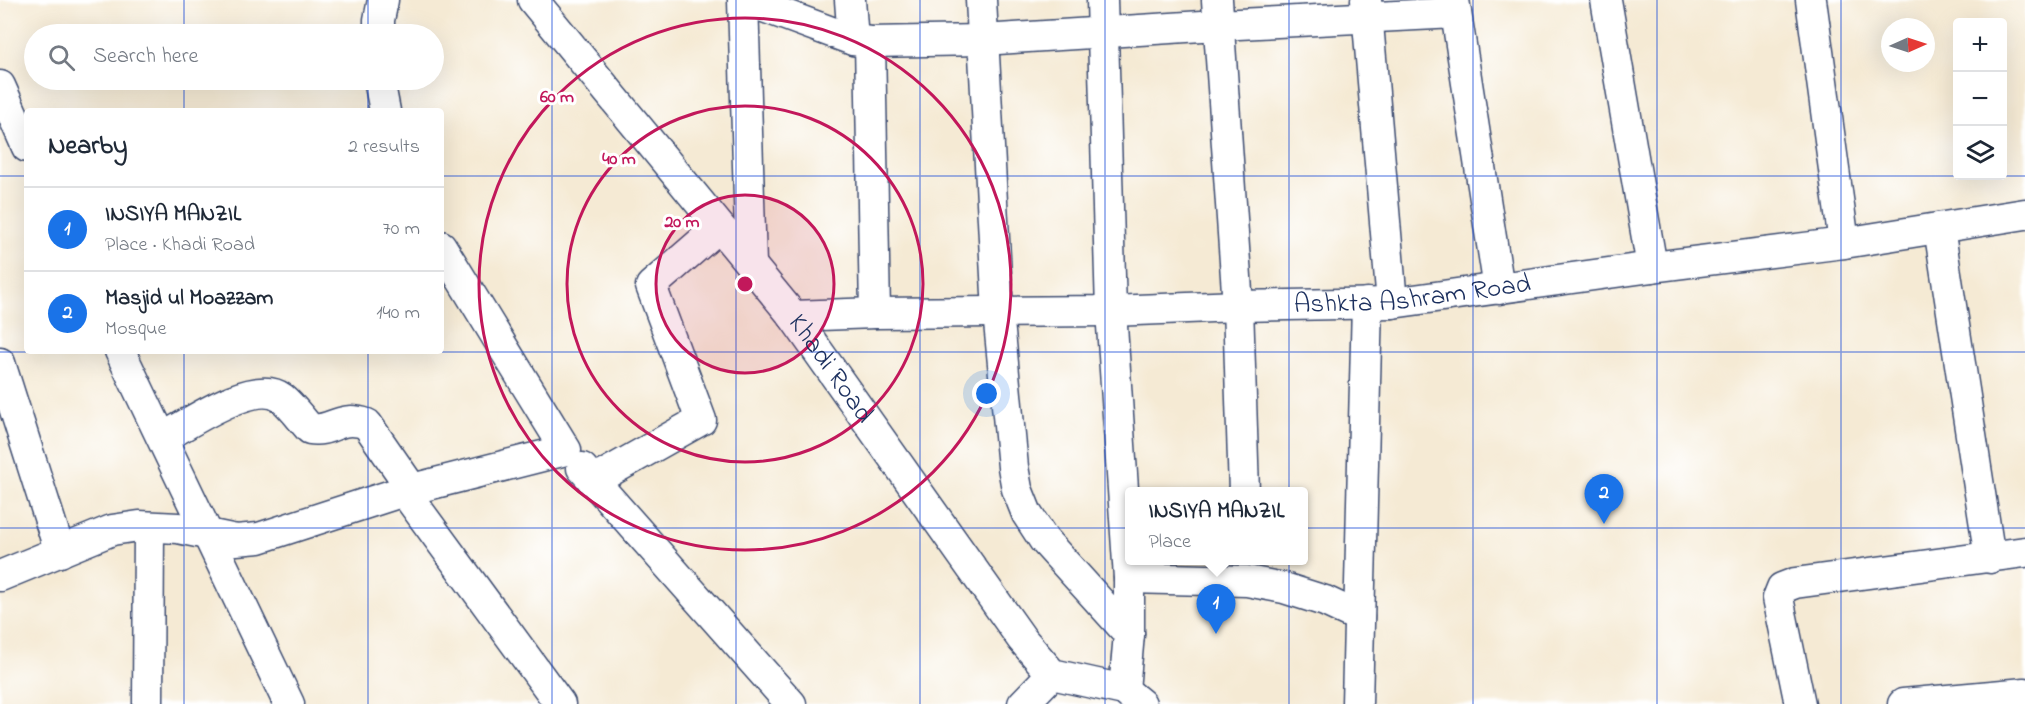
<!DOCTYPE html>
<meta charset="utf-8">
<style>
:root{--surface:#fff;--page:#f6f6f7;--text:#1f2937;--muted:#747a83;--line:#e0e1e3;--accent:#1a73e8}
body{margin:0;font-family:"Indie Flower",sans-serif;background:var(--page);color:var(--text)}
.controls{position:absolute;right:18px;top:18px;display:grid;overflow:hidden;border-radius:6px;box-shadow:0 6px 24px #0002}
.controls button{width:54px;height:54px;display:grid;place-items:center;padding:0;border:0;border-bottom:2px solid var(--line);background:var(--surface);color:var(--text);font:30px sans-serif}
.compass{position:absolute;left:1881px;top:18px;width:54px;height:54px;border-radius:50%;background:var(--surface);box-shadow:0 6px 24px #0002;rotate:87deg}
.you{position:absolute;left:987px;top:394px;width:21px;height:21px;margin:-15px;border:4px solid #fff;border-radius:50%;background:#1a73e8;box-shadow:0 0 0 9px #1a73e833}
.badge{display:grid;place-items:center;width:39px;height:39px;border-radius:50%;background:var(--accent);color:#fff;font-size:20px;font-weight:700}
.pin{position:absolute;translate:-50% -50px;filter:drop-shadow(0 2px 3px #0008)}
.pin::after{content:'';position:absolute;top:32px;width:21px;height:18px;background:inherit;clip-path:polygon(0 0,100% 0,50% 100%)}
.popup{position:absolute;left:1125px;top:487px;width:183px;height:78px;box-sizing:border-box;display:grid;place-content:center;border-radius:6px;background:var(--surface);filter:drop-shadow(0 2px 4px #0005);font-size:20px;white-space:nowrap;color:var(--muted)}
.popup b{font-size:22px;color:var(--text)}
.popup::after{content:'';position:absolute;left:50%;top:100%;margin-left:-12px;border:12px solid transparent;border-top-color:var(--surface)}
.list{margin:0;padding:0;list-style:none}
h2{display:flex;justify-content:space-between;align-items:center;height:78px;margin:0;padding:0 24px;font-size:26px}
h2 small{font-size:20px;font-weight:400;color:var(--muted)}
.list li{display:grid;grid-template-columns:39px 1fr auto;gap:18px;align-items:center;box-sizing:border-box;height:84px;padding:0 24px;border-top:2px solid var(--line)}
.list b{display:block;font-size:22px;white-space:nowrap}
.list p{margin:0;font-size:20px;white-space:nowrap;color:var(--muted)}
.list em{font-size:20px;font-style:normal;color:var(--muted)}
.icon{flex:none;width:33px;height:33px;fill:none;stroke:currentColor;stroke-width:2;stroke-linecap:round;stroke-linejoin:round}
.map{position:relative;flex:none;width:2025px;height:704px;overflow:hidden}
.search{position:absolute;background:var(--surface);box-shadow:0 6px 24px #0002;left:24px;top:24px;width:420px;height:66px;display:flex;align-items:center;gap:15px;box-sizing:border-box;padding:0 21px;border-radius:33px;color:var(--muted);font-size:22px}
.panel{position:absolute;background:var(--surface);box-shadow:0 6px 24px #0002;left:24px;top:108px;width:420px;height:246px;border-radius:6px}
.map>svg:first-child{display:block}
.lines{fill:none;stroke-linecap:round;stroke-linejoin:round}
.minor-casing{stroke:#3c4b70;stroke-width:33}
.minor{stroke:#fff;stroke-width:30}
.grid{fill:none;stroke:#1d4ed8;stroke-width:1.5;stroke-opacity:0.55}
.ring{fill:none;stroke:#c2185b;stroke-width:3}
.labels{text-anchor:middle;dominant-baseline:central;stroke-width:6;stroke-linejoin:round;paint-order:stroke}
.street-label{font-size:27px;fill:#1b2f5e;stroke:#fff}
.centre{fill:#c2185b;stroke:#fff;stroke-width:3}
.ring-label{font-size:18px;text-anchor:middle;font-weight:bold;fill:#c2185b;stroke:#fff;stroke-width:6;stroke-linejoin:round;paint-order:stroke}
</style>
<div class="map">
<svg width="2025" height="704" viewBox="0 0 2025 704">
<rect width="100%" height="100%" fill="#fff"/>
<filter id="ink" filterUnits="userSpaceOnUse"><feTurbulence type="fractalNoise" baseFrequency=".0167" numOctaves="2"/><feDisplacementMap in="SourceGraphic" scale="12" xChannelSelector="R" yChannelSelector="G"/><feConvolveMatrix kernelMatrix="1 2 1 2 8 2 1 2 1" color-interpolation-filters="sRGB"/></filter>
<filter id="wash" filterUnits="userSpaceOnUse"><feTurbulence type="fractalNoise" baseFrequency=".008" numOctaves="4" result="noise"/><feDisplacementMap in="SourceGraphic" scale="24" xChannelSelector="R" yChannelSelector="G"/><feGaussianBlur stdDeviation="1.35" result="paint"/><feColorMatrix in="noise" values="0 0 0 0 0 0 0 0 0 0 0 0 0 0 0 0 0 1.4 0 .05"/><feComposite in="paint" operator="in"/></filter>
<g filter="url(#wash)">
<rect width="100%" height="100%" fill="#f5ead4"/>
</g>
<g filter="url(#ink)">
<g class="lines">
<g class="minor-casing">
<g id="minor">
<path id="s1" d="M533,0L793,316L1022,639L1052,674L1124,690L1141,704"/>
<path d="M743,0L751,265"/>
<path d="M745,0L853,40L870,42L983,40L1218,25L1456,13"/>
<path d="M850,0L853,40"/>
<path d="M981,0L998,312L1013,467L1017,489L1027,514L1044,540L1129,634"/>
<path d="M1102,0L1111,311L1129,578V634L1124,690"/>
<path d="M1217,0L1238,306L1244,492"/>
<path d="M1366,0L1392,303"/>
<path d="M1454,0L1499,289"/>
<path d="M1606,0L1652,267"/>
<path d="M1811,0L1844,243"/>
<path d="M379,34V20L383,0"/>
<path d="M870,42L875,313"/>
<path d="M379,80L385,111"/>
<path d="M0,86L27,147"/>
<path d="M1939,228L1990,558"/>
<path id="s2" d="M793,316L875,313L1111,311L1238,306L1392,303L1652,267L1844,243L2025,214"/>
<path d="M120,351L289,704"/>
<path d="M0,363L60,552"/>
<path d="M163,438C188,424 255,377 282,398C292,406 301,419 310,429C332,433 338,414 367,424L412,489"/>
<path d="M582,468L791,704"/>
<path d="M593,481L701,420L651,286L719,227"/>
<path d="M404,491L560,704"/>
<path d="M0,576L112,530L139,526L178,528L236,540L259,538L404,491L566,450L441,246"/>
<path d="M1129,578L1247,581L1284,588L1325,601L1359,617"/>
<path d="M148,704L149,527"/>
<path d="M1023,704L1052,674"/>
<path d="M1357,704L1367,303"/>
<path d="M1800,704L1778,598L1782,588L1795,583L2025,552"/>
<path d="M1903,704L2025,693"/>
</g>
</g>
<use href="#minor" class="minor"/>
</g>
</g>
<path class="grid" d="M184,0V34M368,0V34M552,0V704M736,0V704M920,0V704M1105,0V704M1289,0V704M1473,0V704M1657,0V704M1841,0V704M184,80V111M368,80V111M0,176H27M441,176H2025M184,351V704M368,351V704M0,352H2025M0,528H2025"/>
<circle cx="745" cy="284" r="89" fill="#c2185b" fill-opacity=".12"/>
<g class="ring">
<circle cx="745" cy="284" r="89"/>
<circle cx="745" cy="284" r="178"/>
<circle cx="745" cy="284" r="266"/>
</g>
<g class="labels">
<g class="street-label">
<text stroke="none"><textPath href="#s2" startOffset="620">Ashkta Ashram Road</textPath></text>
<text stroke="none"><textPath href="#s1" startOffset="474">Khadi Road</textPath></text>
</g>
</g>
<circle cx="745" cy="284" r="9" class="centre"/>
<g class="ring-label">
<text x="557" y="102">60 m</text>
<text x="619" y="164">40 m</text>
<text x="682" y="227">20 m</text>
</g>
</svg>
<div class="controls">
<button>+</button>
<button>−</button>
<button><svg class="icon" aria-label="layers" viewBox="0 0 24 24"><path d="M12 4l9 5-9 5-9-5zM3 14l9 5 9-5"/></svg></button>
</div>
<svg class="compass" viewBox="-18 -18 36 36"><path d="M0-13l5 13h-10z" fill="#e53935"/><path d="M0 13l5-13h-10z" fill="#747a83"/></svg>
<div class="you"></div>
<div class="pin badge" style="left:1216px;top:634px">1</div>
<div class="popup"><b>INSIYA MANZIL</b>Place</div>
<div class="pin badge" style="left:1604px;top:524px">2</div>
<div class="search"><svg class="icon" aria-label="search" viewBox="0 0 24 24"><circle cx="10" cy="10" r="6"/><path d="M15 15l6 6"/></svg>Search here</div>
<section class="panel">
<h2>Nearby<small>2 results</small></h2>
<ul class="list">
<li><span class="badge">1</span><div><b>INSIYA MANZIL</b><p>Place · Khadi Road</p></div><em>70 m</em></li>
<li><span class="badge">2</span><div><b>Masjid ul Moazzam</b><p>Mosque</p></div><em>140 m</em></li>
</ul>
</section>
</div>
